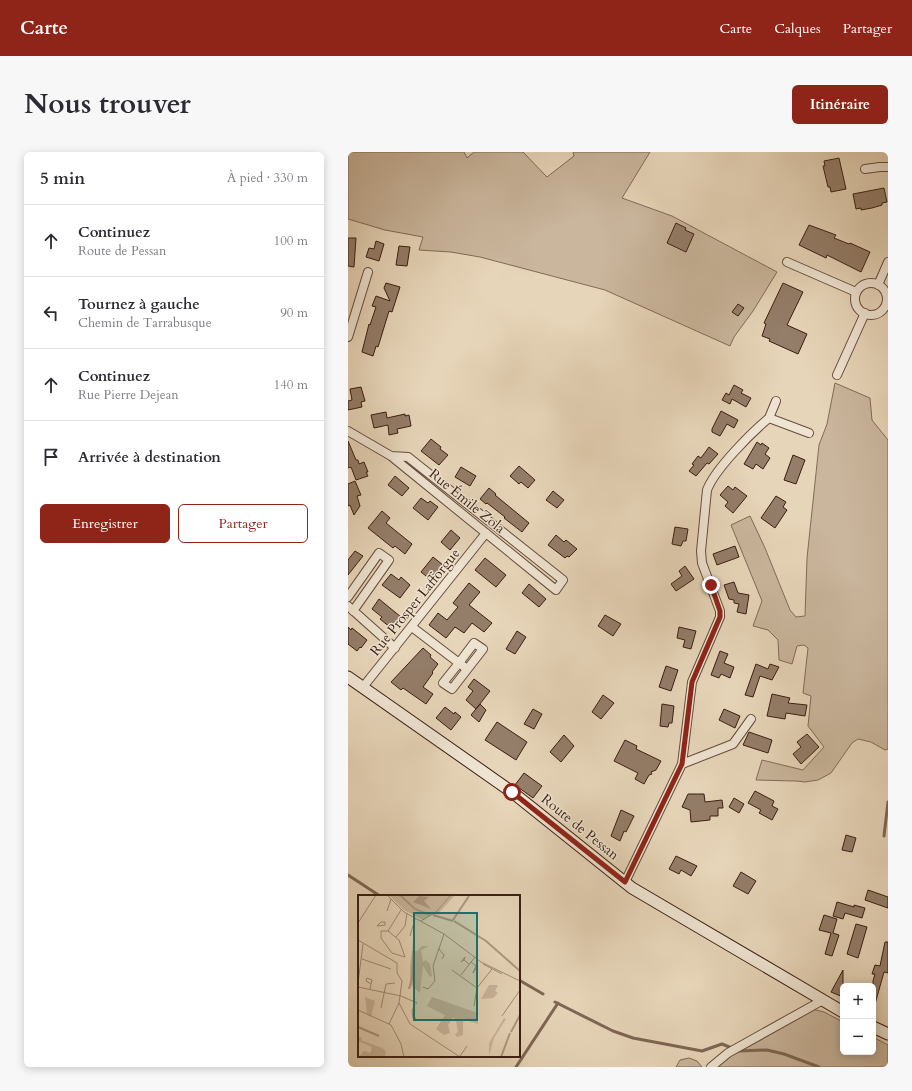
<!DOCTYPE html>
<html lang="fr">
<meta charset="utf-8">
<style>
:root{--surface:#fff;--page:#f7f7f7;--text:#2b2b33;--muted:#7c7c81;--line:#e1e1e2;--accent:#8f2418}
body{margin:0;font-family:Cardo,serif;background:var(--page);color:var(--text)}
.controls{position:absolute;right:12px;bottom:12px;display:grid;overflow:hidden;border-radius:6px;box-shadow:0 2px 10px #0003}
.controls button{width:36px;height:36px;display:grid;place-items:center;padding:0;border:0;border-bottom:1px solid var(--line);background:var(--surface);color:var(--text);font:20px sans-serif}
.stop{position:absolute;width:12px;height:12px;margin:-9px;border:3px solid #8f2418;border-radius:50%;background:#fff}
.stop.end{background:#8f2418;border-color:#fff;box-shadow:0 1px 4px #0008}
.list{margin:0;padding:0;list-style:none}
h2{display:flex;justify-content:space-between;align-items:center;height:52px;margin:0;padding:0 16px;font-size:17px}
h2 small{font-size:13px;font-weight:400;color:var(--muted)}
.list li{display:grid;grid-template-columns:26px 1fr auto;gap:12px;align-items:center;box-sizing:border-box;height:72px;padding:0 16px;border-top:1px solid var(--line)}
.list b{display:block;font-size:15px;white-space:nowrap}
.list p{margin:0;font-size:13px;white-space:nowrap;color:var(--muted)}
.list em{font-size:13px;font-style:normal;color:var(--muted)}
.actions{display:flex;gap:8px;padding:12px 16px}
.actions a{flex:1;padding:9px 0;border:1px solid var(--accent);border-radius:6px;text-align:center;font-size:14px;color:var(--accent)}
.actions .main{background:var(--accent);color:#fff}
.icon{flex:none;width:22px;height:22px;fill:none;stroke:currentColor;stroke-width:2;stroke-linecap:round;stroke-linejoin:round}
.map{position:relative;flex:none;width:540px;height:915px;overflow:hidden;border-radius:6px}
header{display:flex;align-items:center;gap:24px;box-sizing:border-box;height:56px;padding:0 20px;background:var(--accent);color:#fff}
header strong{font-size:19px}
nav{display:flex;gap:22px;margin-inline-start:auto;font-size:14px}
.intro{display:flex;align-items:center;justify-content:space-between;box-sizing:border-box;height:96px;padding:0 24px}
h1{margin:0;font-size:28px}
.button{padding:10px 18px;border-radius:6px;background:var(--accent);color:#fff;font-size:14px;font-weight:700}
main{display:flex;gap:24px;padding:0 24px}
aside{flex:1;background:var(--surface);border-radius:6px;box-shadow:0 2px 10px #0003}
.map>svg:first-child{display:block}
.green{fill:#cab69d;stroke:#826a58}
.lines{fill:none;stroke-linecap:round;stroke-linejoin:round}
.stream{stroke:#7f6754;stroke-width:3}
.building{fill:#947d69;stroke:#3b1e12}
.street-casing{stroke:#664c3c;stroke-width:10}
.secondary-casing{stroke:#3b1e12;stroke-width:13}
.street{stroke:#efe4d2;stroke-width:8}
.secondary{stroke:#efe4d2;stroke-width:11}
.route{stroke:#8f2418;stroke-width:5}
.labels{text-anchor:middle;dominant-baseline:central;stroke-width:3;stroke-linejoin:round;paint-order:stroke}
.street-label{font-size:14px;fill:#3b1e12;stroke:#efe4d2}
.inset-river{fill:none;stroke:#ad9780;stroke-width:2}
.inset-road{fill:none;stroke:#a28c76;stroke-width:1}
.view{fill:#0f766e;fill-opacity:0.15;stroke:#0f766e;stroke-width:2}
.inset-edge{fill:none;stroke:#3b1e12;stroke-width:2}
</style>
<header>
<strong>Carte</strong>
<nav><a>Carte</a><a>Calques</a><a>Partager</a></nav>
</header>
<div class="intro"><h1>Nous trouver</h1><a class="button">Itinéraire</a></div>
<main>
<aside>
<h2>5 min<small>À pied · 330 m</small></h2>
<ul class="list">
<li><svg class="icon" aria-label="ahead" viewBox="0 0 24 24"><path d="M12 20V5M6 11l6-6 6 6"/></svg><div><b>Continuez</b><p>Route de Pessan</p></div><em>100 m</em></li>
<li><svg class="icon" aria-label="left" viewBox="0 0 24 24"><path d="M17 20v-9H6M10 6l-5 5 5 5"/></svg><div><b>Tournez à gauche</b><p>Chemin de Tarrabusque</p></div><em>90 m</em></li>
<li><svg class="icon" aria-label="ahead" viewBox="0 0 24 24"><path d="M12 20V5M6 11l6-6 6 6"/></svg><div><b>Continuez</b><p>Rue Pierre Dejean</p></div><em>140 m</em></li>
<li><svg class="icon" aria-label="arrive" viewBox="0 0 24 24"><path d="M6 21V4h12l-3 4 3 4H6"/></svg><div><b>Arrivée à destination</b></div></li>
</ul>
<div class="actions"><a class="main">Enregistrer</a><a>Partager</a></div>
</aside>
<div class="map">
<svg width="540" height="915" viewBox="0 0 540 915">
<rect width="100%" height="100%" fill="#e7d5b9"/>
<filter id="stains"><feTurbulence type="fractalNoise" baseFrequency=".005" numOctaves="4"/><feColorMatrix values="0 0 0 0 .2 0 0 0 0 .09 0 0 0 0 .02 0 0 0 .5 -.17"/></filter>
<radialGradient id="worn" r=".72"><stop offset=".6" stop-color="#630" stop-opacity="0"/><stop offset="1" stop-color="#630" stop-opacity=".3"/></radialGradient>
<path class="green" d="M0,0H116L119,6L126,0H175L199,25L226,4L225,0H302L274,46L324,64L429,120L405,159L386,185L382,194L257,138L132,105L103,100L71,98L75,85L37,78L0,67Z
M487,231L522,246L524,268L540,288V597L537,598L523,590L510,587L504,591L483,621L470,628L457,630L448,629L408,628L414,608L455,618L476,595L460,574L463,544L455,541L460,496L456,493L449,494L444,512L431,508L430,488L420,478L405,474L414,449L383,373L402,364L417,396L442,458L448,465L457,464L459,406L471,293L479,272Z
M464,857L476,860L495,870V900H525V885L540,893V915H369L382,904Z
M341,906L349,909L354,915H328L332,908Z"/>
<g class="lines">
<path class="stream" d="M536,684L540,650
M0,723L32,744
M171,828L195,842
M207,850L265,879L285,886L354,899L374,892L391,899L419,898L436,902L471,915
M168,915L210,851"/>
</g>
<path class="building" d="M491,6L498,37L483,40L482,35H480L475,14H477L476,9Z
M536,36L539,50L534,51V53L524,56L513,58V56L508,57L505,42Z
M328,71L338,76L337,78L346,82L338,100L319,91Z
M461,73L488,83L486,86L501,92L502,91L522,100L513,120L479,103L478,106L451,93Z
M0,86H8L6,115L0,114Z
M28,89L36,92L31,109L18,105L21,96L26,97Z
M51,94L62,95L59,114L48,113Z
M38,131L52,135L44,160L41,159L30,195L28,194L25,204L14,200L21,172L22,173L28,155L24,154L28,144L42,149L36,136Z
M435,131L455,140L439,173L459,182L450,202L421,189L422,187L414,184L418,172L416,171Z
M390,152L396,156L390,164L384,160Z
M386,233L395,238L393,241L403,246L398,255L384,247L382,252L374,248L378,241L381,243Z
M13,235L17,249L13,250L14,255L0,258V249L4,248L2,237Z
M373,259L390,268L386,276L379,272L372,284L364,280V277Z
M38,260L39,266L57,262V264L61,263L63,274L49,277L50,281L41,283L40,273L26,276L23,263Z
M83,287L93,295L92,297L100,303L91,313L73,299Z
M0,289L8,308H10L11,312L16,310L20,320H18L20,324L8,328L3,315L0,316Z
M409,290L413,293L414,291L421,296L417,302L422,306L415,317L408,312L405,317L396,312Z
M361,295L370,302L361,312L359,311L348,324L341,319L346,313L344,312L350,304L353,306Z
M445,303L457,308L448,332L436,328Z
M171,314L187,328L180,336L173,330L171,332L162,324Z
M113,315L128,324L122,334L107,325Z
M47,324L61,336L54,344L40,333Z
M7,329L13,343L9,344L12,354L6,363L2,353L0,354V332Z
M380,334L385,338L387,335L399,344L385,361L377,354L380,350L372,343Z
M141,336L148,342L147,343L181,371L174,380L156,366L157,365L139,351L138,352L132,347Z
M205,339L216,348L209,356L198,348Z
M428,344L438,350L435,355L439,358L427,376L413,366Z
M73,346L80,351L82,349L90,355L80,368L65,356Z
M34,359L42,366L38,371L64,392L57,402L47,394L45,396L20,376Z
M327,375L340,377L338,389H335L333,394L324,392Z
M103,378L112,386L102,398L93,390Z
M208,383L216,390L218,388L229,397L221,405L219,404L217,406L200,393Z
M387,394L391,405L369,413L365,402Z
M7,399L15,404L0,423V408Z
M85,405L95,413L83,428L73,420Z
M137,406L158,423L148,435L127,418Z
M337,414L346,427L328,439L323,432L334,424L331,419Z
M43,422L51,428L53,425L62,433L52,446L34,433Z
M386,430L390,441L401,443L398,462L389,460L391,452L386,451V448L381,447L376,433Z
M121,431L132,440L121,453L144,471L136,480L124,471L116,481L107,475L98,486L81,473L90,461L99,468L110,455L105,451Z
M181,432L198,447L191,455L174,441Z
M31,447L53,465L43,476L32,467L34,465L24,457Z
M257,463L273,472L265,484L250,474Z
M0,475L3,478L4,476L19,488L13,496L12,495L9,499L0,492Z
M331,475L348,479L343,497L335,495L337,488L329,486Z
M169,479L178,485L167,502L158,497Z
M75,496L83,503L82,505L90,512L84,520L85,521L75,535L85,542L78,552L55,536L53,538L43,530Z
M372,499L380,502L376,511L386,515L382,526L373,522L371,526L363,523Z
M408,512L420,517L422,512L431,515L424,528L412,524L405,545L397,543Z
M318,514L330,518L323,539L311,535Z
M126,527L142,539L128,557L118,548L125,539L120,535Z
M424,542L442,546L440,551L459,553L457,564L438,561L437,567L419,564Z
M255,543L266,551L253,567L244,560Z
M132,552L138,558L131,570L123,563Z
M314,552L326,554L324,571H321L320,575L312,574Z
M97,555L106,562L107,560L113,565L103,578L88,566Z
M185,557L194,562L186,577L176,572Z
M376,557L392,564L387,576L371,568Z
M149,570L179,590L168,608L137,588Z
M401,580L424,588L420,601L395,593Z
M459,582L471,595L453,612L445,602L453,595L449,590Z
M216,583L226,594L213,610L202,600Z
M277,588L289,594L288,597L313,609L308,618L303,620L304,622L301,623L296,632L287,627L290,621L266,609Z
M176,621L194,634L185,646L167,633Z
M407,639L426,649L424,654L430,657L424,668L411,661L413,658L400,651Z
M340,642H356L357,650L374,648L375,656H370V664H362V668L343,670L342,658L334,655Z
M386,646L396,652L391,661L381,655Z
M273,658L286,664L278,680L276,679L272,689L263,684Z
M498,683L508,686L504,700L494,698Z
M328,704L349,714L343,724L333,718L331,722L321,717Z
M393,720L408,729L400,742L385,734Z
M520,738L540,745V756L517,748Z
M489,750L506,755V753L517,756L514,766L497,761L495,767L485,764Z
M476,763L489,767L485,781L491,783L484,804L477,802L483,781L471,778Z
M508,772L519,775L510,806L499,802Z
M537,790H540V821L536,820L527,852H525V829L527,822H524L527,813L532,814Z
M495,818V845L483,840Z"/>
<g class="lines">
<g class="street-casing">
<path id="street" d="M517,17L532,15H540
M439,110L508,140
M507 147a16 16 0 1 1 32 0a16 16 0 1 1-32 0Z
M530,133L540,110
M0,185L20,120
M489,223L517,161
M421,266L428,249
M0,279L43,304L208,438L215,428L60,305L43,304
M0,445L31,401L41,408L5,459
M0,454L47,496
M64,475L111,511L95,531L104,537L135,497L126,491L111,511L119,517
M15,535L138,381
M334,612L385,592L403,567
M277,730L334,612L344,530L372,465V459L354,411L353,399L359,338C367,317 403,281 421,266L461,281
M363,915L380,901L475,848"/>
</g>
<g class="secondary-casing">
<path id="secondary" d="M0,525L164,640L284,736L495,860
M525,875L540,882"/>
</g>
<use href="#street" class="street"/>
<use href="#secondary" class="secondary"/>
</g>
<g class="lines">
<path class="route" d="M164,640L277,730L334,612L344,530L372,465V459L363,433"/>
</g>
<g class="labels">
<g class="street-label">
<text transform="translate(119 349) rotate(39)">Rue Émile Zola</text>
<text transform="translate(67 450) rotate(-51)">Rue Prosper Lafforgue</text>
<text transform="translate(232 675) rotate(39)">Route de Pessan</text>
</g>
</g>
<g transform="translate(10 743)">
<rect width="162" height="162" fill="#e7d5b9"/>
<path d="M31,0H97L80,19L77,17L65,25L46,15ZM64,51H71L63,55L65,67L68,65L72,69L74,81L72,82L65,71L62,98L52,89V70L54,56H59ZM131,90H140L137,96L140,98L135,103L123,104ZM7,102L17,106L13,122L9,119ZM74,102L120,118V129L105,124V140L99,142L97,139L100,137L98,125L95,122L90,130L92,138L86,140L78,134L87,120L69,111ZM146,123L148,124L136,143L131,161V148ZM0,141L4,143L3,145L26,154L28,158L26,162H1L6,156L12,158L14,152L0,146Z" fill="#cab69d"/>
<path d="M61,1L71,2L66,6L73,14L55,7Z" fill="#ad9780"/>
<path class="inset-river" d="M42,0L57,14L72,20M75,20L95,26M95,25L111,1M96,26L128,46L162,76M51,94L54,84L56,45M0,132L21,141M153,137L162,120M143,162L152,138"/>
<path class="inset-road" d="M29,0L46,17L86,39L123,67L162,86M29,16L33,4M63,26L78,17L93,0M23,27H27V30L19,31ZM0,28L18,0M23,36H30L41,45L47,62L34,58L23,43ZM30,36L43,15M52,41L57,24M38,42L47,31L49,18M0,45L39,68V78L44,86L41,108L31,129M80,53L86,60L84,64M4,64L33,74M106,65L103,67L107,62L106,65L111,69M113,67L118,71L115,78L119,72L118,71M125,69L144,79M94,75L119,93M103,80L117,62M0,88L5,49M0,92L43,101L59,108L56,107M65,92L70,94L77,86L75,71L86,39M12,94L14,85L9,83L8,86L13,89M41,108L52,129L102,162M57,109L54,116L55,123H58M116,111L119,93L134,74M23,113L28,89L37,88M0,115L33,130L43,149L46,162M144,121L162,95M102,161L109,151"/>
<path class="view" d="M56,18H119V125H56Z"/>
<rect width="162" height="162" class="inset-edge"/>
</g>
<rect width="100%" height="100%" filter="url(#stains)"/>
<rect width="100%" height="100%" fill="url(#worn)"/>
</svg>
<div class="controls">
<button>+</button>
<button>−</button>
</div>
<div class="stop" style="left:164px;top:640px"></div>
<div class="stop end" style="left:363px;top:433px"></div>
</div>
</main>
